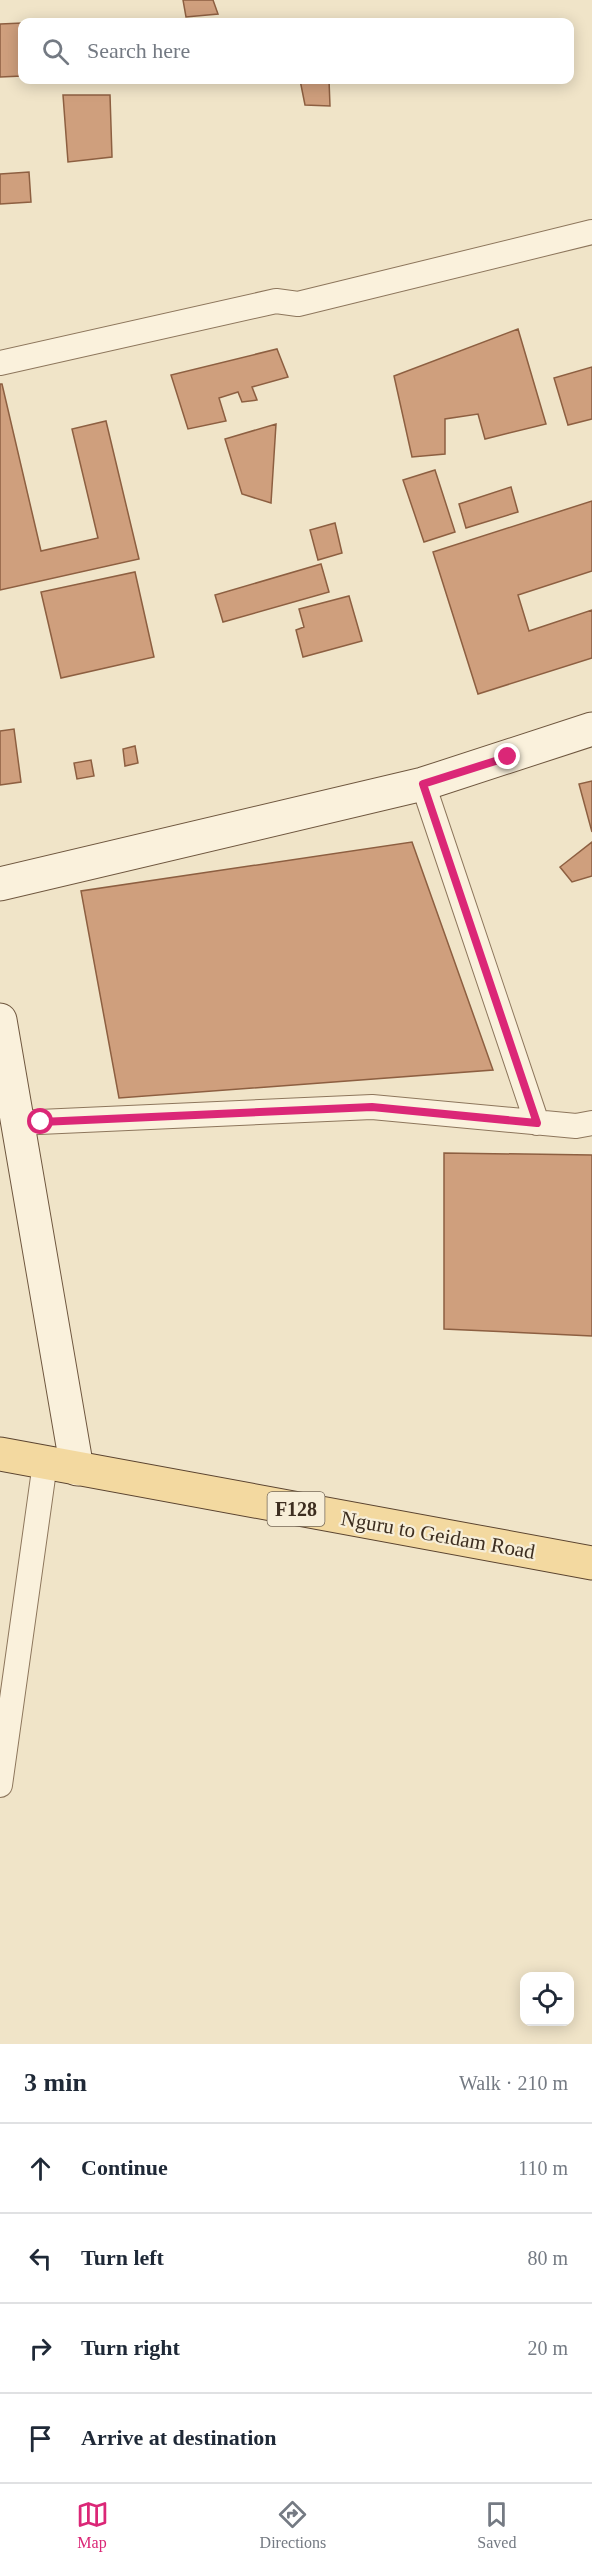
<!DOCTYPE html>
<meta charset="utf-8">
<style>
:root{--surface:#fff;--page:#f2f2f3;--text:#1f2937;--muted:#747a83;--line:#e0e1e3;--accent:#db2777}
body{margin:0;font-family:Georgia,serif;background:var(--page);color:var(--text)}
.controls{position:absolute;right:18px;bottom:18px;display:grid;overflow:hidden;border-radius:12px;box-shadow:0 3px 15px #0003}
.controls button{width:54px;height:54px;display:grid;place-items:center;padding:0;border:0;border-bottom:2px solid var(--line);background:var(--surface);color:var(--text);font:30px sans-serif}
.stop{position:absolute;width:18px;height:18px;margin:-14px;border:4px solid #db2777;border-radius:50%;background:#fff}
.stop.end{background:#db2777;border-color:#fff;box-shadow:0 2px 6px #0008}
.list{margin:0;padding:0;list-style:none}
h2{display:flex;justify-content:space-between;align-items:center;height:78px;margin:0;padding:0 24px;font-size:26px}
h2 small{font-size:20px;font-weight:400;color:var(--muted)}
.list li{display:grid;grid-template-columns:39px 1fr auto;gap:18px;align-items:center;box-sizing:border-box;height:90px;padding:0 24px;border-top:2px solid var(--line)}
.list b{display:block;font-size:22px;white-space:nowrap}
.list em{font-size:20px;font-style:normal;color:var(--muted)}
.icon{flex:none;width:33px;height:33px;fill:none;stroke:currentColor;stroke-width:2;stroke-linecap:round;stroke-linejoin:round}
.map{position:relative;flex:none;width:592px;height:2044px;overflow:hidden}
.search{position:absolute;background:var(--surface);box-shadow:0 3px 15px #0003;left:18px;right:18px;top:18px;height:66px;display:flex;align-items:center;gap:15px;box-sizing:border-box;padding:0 21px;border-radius:12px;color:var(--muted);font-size:22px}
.sheet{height:438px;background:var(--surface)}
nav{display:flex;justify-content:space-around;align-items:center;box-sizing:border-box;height:84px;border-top:2px solid var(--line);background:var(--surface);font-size:16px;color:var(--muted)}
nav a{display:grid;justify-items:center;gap:3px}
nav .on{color:var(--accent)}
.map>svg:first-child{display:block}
.building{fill:#cf9f7d;stroke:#8d5f41;stroke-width:1.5}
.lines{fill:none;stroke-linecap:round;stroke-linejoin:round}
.street-casing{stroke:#8d765c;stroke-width:26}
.secondary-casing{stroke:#6f573f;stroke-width:35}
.primary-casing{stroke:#5b4430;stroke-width:35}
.street{stroke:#faf1dc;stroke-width:24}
.secondary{stroke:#faf1dc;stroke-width:33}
.primary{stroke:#f3d9a0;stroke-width:33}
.route{stroke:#db2777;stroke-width:8}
.labels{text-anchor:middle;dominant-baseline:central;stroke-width:4.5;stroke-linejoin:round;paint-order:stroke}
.shield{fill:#f7eed8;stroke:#756857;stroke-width:1.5}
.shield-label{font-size:20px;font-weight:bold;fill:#3d2e20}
.street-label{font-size:21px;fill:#3d2e20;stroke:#f7eed8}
</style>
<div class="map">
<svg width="592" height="2044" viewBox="0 0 592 2044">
<rect width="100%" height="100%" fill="#f0e4c8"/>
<path class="building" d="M183,0H213L218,14L186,17Z
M66,19L67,22H26Z
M22,23V76L0,77V24Z
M300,80H329L330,106L305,105Z
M63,95H110L112,157L68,162Z
M29,172L31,202L0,204V174Z
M518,329L546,424L485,439L478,414L445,419V454L412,457L394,376Z
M277,349L288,377L252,387L257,400L242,402L238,392L219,398L226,421L188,429L171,375Z
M592,367V419L568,425L554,378Z
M0,384H2L41,551L98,538L72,429L106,421L139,559L0,590Z
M276,424L271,503L242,494L225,439Z
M435,470L455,532L424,542L403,480Z
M511,487L518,512L466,528L459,504Z
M592,501V571L518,595L529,631L592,610V658L478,694L433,552Z
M335,523L342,553L318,560L310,530Z
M321,564L329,592L223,622L215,595Z
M135,572L154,657L61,678L41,592Z
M349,596L362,641L303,657L296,630L304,627L299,609Z
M14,729L21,782L0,785V731Z
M135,746L138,763L125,766L123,749Z
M91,760L94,776L77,779L74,763Z
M592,781V832L579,784Z
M412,842L493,1070L119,1098L81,891Z
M592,842V876L572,882L560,867Z
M444,1153L592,1155V1336L444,1329Z"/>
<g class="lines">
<g class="street-casing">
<path id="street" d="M0,363L276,301L298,304L592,232
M423,784L537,1123
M17,1123L372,1107L576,1126L592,1123
M0,1785L45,1463"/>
</g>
<g class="secondary-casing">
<path id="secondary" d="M0,884L423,784L592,729
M0,1020L77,1469"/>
</g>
<g class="primary-casing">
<path id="primary" d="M0,1454L592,1563"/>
</g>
<use href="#street" class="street"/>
<use href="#secondary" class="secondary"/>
<use href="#primary" class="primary"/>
</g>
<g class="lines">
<path class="route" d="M41,1122L372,1107L537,1123L423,784L508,757"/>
</g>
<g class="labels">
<rect class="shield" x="267.5" y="1492" width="57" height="34" rx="4.5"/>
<g class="shield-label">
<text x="296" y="1509">F128</text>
</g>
<g class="street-label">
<text transform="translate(438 1535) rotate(10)">Nguru to Geidam Road</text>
</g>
</g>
</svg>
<div class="controls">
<button><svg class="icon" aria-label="locate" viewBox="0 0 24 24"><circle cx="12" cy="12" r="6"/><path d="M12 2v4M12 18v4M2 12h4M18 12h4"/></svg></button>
</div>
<div class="stop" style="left:41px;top:1122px"></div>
<div class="stop end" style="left:508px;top:757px"></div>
<div class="search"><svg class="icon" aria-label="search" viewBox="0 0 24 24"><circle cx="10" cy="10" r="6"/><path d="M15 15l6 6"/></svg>Search here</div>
</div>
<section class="sheet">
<h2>3 min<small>Walk · 210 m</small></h2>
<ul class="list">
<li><svg class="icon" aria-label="ahead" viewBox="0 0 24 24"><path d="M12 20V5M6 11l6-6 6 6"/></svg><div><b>Continue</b></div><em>110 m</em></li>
<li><svg class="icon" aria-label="left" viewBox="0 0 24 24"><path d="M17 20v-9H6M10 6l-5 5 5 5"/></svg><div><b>Turn left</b></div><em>80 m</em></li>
<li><svg class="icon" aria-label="right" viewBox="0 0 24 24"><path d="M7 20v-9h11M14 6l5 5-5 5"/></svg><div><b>Turn right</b></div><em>20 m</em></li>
<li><svg class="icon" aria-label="arrive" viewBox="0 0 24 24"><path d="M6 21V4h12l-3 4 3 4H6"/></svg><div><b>Arrive at destination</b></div></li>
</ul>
</section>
<nav>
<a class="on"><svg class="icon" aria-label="map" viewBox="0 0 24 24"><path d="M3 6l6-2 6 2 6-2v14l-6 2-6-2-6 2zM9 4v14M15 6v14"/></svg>Map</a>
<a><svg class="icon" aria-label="directions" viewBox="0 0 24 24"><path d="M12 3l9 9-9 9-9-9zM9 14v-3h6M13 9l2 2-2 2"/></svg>Directions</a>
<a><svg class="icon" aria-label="saved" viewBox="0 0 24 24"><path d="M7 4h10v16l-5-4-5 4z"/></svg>Saved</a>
</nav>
